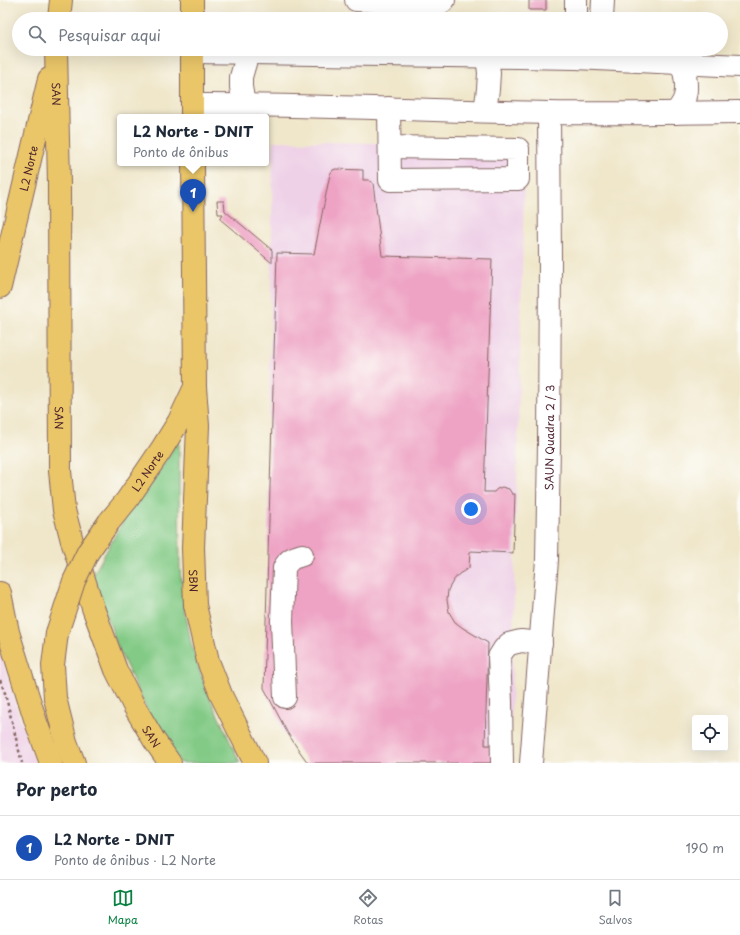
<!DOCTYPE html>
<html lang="pt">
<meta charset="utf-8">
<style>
:root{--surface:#fff;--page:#f2f2f3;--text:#1f2937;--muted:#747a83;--line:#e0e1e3;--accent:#0b8043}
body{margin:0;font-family:"Playpen Sans",sans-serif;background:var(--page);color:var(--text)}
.controls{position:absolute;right:12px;bottom:12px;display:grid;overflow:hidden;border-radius:4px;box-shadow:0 4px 16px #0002}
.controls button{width:36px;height:36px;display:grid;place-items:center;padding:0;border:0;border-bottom:1px solid var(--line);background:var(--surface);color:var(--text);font:20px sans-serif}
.you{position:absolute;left:471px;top:509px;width:14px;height:14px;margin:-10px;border:3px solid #fff;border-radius:50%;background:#1a73e8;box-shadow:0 0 0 6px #1a73e833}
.badge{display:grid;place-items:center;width:26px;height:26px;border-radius:50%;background:var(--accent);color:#fff;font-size:13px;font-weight:700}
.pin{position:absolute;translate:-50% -33px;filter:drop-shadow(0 1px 2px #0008)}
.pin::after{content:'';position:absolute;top:21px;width:14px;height:12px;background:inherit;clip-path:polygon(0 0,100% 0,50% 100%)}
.popup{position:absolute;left:117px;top:114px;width:152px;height:52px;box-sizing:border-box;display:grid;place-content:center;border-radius:4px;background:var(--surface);filter:drop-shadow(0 1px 3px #0005);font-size:13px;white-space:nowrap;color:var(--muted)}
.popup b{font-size:15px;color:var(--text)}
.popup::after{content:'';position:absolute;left:50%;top:100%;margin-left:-8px;border:8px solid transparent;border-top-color:var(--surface)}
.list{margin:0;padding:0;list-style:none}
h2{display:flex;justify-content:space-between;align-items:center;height:52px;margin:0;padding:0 16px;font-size:17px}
h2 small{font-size:13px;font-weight:400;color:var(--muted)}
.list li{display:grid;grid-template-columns:26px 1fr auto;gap:12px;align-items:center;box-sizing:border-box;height:64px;padding:0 16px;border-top:1px solid var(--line)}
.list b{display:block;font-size:15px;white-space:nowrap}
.list p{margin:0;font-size:13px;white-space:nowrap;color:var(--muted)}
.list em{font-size:13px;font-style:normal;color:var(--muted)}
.icon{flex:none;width:22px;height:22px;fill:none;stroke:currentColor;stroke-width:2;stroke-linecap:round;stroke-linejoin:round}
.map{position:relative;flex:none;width:740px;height:763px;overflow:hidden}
.search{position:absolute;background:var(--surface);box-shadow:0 4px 16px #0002;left:12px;right:12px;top:12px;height:44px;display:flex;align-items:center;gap:10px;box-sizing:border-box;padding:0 14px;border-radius:22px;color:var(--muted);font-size:15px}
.sheet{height:116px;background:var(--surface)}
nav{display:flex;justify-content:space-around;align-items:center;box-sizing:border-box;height:56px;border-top:1px solid var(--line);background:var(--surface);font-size:11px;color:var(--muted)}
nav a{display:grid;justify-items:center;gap:2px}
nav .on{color:var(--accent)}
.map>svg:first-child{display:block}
.built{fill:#eed0e7}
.green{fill:#83ca86;stroke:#667458}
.building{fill:#eea3c4}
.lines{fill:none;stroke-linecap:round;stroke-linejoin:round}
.minor-casing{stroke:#846563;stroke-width:24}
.major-casing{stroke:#846563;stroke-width:24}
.path{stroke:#846563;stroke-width:2.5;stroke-dasharray:3 3;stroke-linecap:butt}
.minor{stroke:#fff;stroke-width:22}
.major{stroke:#eac669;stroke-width:22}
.major-bridge-casing{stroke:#846563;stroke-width:24;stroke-linecap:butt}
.major-bridge{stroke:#eac669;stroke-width:22}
.labels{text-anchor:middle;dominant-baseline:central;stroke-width:3;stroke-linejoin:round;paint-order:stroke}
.street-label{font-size:11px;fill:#4a1f2b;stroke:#fdfcf7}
</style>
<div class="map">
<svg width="740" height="763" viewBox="0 0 740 763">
<rect width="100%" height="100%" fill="#fdfcf7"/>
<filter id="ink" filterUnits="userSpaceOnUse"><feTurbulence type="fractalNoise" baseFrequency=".025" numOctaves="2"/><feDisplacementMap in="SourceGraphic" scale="8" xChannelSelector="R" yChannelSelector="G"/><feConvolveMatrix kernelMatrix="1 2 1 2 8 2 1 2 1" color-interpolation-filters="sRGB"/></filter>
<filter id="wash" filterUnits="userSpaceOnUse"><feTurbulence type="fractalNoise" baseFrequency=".012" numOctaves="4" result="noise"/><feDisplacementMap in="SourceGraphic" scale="16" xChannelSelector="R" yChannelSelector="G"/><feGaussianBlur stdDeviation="0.9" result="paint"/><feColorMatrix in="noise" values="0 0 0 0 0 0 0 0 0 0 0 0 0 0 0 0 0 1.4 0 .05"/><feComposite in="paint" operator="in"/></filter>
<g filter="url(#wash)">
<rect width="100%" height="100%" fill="#f0e7cb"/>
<path class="built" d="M273,141L525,146L510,763H311L283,732L266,686Z
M0,650L16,706L35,763H0Z"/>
<path class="green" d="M179,434V491L180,570L185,611L191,643L199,669L210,698L240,763H180L151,719L118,648L93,575L126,516L149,488L171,452Z"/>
<g id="blocks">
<path class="building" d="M529,0H546V10H529Z
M336,169L363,170V180H368L373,183L382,256L492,259L484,492H494L497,489L502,487L509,489L512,494H515L513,553L470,551L469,568L459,574L453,581L448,590L447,600L449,612L455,622L463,628L488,643L485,745L509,746L508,763H308L298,749L287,732L264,688L277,253L314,254L330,174L333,170Z
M217,201H224L225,211L272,250V263L220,219L223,214H218Z"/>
</g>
</g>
<g filter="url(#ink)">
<use href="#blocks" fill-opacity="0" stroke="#846563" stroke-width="1"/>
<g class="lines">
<g class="minor-casing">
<g id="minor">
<path d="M356,0L436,4L442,2L444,0"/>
<path d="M576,19V0"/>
<path d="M602,19L603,0"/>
<path d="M192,52L576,58L740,66"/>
<path d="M244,104L241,87V77L248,53"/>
<path d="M192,105C311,104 430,111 549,113C613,114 676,113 740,112"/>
<path d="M389,108L390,180L518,179V149L390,147"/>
<path d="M485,111L488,89L489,73L487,56"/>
<path d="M675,113C678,110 681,106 683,102C689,90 685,75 682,63"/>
<path d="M285,697L282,621L284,568C289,559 292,558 302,555"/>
<path d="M502,763L501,702L499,657L504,649L509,644L521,641L541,643"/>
<path id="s1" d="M531,763L547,560L549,445L550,259L549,113"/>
</g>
</g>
<g class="major-casing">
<g id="major">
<path d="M192,0V19"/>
<path d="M59,19L61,0"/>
<path id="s2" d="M56,49L59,184L60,471L64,510L72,541L93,608L116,670L134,706L154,740L170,763"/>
<path d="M192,49V117"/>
<path id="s3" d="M193,163L195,387L198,426L193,548L195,605L208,661L222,697L255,763"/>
<path id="s4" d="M0,287L49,79"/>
<path id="s5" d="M109,522L127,500L161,450L179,421L194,389"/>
<path d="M0,593L8,632L36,722L51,763"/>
<path d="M57,633L53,665L55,698L66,742L74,763"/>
</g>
</g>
<path class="path" d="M0,680L5,693L22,763"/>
<use href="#minor" class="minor"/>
<use href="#major" class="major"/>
<g class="major-bridge-casing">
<path id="major-bridge" d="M57,633L74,581L88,552L109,522"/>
</g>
<use href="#major-bridge" class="major-bridge"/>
</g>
</g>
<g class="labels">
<g class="street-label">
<text stroke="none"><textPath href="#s2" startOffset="45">SAN</textPath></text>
<text stroke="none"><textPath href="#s4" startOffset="122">L2 Norte</textPath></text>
<text stroke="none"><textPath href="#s2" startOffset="369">SAN</textPath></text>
<text stroke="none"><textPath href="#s1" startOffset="326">SAUN Quadra 2 / 3</textPath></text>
<text stroke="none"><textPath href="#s5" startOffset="64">L2 Norte</textPath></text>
<text stroke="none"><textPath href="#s3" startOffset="418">SBN</textPath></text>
<text stroke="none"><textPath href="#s2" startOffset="705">SAN</textPath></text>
</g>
</g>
</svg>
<div class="controls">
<button><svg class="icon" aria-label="locate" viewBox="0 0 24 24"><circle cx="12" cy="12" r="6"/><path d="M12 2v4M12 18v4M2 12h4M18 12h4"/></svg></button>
</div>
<div class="you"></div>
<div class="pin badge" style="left:193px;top:212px;background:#1a4fb4">1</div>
<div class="popup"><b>L2 Norte - DNIT</b>Ponto de ônibus</div>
<div class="search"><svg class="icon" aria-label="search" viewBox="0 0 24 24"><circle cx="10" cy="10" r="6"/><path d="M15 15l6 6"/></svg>Pesquisar aqui</div>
</div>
<section class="sheet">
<h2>Por perto<small></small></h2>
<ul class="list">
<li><span class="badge" style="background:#1a4fb4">1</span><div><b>L2 Norte - DNIT</b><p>Ponto de ônibus · L2 Norte</p></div><em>190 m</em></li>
</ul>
</section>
<nav>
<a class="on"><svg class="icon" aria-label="map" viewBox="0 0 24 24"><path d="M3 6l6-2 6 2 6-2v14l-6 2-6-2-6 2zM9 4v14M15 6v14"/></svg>Mapa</a>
<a><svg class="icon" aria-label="directions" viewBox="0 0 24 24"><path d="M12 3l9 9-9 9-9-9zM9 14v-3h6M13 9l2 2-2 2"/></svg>Rotas</a>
<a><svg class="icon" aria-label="saved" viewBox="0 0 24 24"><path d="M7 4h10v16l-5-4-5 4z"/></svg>Salvos</a>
</nav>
